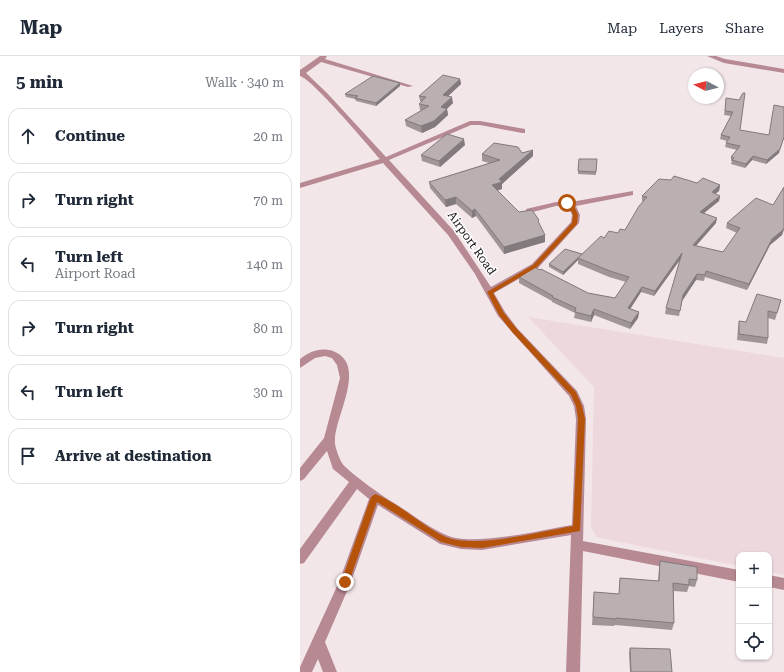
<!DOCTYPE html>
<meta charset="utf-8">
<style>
:root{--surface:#fff;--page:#f2f2f3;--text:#1f2937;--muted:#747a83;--line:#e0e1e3}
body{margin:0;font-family:"Roboto Serif",serif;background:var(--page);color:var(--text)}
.controls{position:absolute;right:12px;bottom:12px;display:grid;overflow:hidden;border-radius:8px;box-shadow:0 1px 3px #0004}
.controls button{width:36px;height:36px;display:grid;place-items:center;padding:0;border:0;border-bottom:1px solid var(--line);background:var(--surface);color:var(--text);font:20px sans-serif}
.compass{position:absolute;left:388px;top:12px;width:36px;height:36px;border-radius:50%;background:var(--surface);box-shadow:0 1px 3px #0004;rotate:277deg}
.stop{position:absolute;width:12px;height:12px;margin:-9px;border:3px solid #b45309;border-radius:50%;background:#fff}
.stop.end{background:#b45309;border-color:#fff;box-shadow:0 1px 4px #0008}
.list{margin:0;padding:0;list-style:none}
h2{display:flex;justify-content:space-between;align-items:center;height:52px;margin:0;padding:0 16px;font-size:17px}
h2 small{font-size:13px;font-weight:400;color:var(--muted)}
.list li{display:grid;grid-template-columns:26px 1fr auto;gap:12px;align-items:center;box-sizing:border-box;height:56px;margin:0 8px 8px;padding:0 8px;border:1px solid var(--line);border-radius:12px}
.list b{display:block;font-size:15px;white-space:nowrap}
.list p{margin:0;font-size:13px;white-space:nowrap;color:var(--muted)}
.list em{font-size:13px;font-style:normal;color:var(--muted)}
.icon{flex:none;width:22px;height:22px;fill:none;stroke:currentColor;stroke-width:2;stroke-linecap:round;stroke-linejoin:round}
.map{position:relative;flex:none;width:484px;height:616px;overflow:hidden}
header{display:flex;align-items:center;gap:24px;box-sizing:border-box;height:56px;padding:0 20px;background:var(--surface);border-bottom:1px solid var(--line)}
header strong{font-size:19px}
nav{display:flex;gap:22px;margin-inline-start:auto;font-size:14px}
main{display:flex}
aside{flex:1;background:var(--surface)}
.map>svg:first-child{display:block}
.built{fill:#edd8dd}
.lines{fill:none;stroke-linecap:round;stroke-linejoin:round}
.minor{fill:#b78993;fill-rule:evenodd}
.wall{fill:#a09698}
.shaded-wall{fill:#827a7c}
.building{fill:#baafb1;stroke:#827a7c}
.route{fill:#b45309}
.labels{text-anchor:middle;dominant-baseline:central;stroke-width:3;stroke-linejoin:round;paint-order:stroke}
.street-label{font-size:12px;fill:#191415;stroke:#fff}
</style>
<header>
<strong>Map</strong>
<nav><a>Map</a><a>Layers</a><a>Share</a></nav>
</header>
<main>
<aside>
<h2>5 min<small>Walk · 340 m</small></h2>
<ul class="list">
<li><svg class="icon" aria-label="ahead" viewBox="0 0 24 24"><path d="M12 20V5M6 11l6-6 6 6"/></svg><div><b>Continue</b></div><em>20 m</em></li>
<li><svg class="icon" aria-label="right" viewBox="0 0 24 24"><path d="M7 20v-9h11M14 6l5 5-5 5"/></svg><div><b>Turn right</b></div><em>70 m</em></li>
<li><svg class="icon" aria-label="left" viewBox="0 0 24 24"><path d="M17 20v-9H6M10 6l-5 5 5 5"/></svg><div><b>Turn left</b><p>Airport Road</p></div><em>140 m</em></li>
<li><svg class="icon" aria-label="right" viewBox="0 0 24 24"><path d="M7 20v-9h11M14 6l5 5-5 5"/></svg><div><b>Turn right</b></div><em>80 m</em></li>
<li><svg class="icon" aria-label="left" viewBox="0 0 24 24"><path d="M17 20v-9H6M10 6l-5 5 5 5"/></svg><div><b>Turn left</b></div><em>30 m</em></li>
<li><svg class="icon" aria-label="arrive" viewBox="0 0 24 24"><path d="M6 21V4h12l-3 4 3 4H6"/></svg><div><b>Arrive at destination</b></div></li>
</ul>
</aside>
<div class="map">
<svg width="484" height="616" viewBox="0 0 484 616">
<rect width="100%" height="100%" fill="#f3e6e9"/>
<path class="built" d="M228,261L484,302V519L469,516V499H439V510L300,482L296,480L291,471L294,331Z"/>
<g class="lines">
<path class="minor" d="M20,0H27L25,3L113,30L108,31L21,6L6,17L27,37L86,101L170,65H180L225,73V77H222L180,69H171L89,104L154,175L191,231L232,208L271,166L272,159L268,150H256L229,157H226V153L256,146H271L333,135V139L276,150L280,159L279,167L238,212L194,237L205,256L217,272L277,335L284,350L286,363L283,485L439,514V526L283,495L280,616H266L271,479L182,494L161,493L140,488L78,449L51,526L25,586L37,616H23L18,603L12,616H0V611L39,526L69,443L57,433L4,507L0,508V493L49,426L33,413L27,395L4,423L0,425V412L24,382L40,322L37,309L32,302L25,300L15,302L0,312V303C10,295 21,291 33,295C68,308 35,360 35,384C34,389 39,402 42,407C46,414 81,439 89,444C108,455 126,470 146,479C172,491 242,474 272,469L276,363L274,350L269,340L198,260L175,218L148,179L83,107L0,132V127L80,103C67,88 13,24 0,20V14Z
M407,0H416L425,3L484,13V17L424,7Z
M469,519L484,522V534L469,531Z"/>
</g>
<path class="wall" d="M160,23L161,28L148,40L153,47L147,53L148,59L135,71L122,77L106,70L105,64L122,54H120L119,48L121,46L120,45L119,40Z
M100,27V30L76,50L56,45L55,43L46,41L45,38Z
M439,44L440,74L479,97L466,108L452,104L445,112L431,108L432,105H431V101L437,94L425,91L426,87L427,85L420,83L421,79L431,60L424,59L426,46Z
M165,89L140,111L122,105L121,99Z
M233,94V100L202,128V133L197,134L219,156L239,168L245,186L204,198L176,160L172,162L156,148L146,151L130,132L129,126L189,107L182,105V98L222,97Z
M279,103L296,116V119L278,118Z
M397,127L420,129L419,135L415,138L420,140L419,145L404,157L416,167L396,190L423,196L437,177L426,172L427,167L473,149L484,131V174L482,179L470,189L447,234L405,221L404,225L396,224L382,245L379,260L365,258L366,252L380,204L354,240L341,236L330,253L339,256L338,262L330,273L294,259L291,266L274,262L275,257L252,246V245L219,227V221L288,237L315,242L326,226L309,221L278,208V204L263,219L249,211V208L282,198L281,199L304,182L325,174L343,146L342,145V140Z
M481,244L475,264L468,262V282L467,288L437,284L438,272L439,265L446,266Z
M360,505L397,524L395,531L389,530L387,536L374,535V567L372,574L315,569L314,570L292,569L294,536L319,538L320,522L358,525L359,512Z
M330,592L372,616H330L329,597Z"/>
<path class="shaded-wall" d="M160,23L161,28L143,45V39Z
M100,27V30L76,50V47Z
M152,41L153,47L142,57L141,51Z
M147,53L148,59L135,71L122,77L121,70Z
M484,81L479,97L466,108L467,104Z
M164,83L165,89L140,111L139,105Z
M233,94V100L202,128V133L193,136L192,129Z
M453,100L452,104L445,112L446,108Z
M420,129L419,135L411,141L412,136Z
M420,140L419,145L399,161L400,156Z
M156,141V148L146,151L145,144Z
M175,153L176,160L172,162V155Z
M417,162L416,167L392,194L393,189Z
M484,172L482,179L470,189L447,234L449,228L472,183Z
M245,179V186L204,198V191Z
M382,197L381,202L354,240L355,235Z
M282,198L281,201L278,202V204L263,219V216Z
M397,218L396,224L382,245L379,260L383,239Z
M342,231L341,236L327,258L328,252Z
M294,253V259L291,266V260Z
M339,256L338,262L330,273L331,267Z"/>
<path class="building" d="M143,19L160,23L143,39L152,41L141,51L147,53L134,65L121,70L105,64L129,50L119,48L126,41L119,40Z
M73,20L100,27L76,47L55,42L58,40L45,38Z
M443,37H445L440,74L469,79L474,49L484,51V81L480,93L467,104L453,100L446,108L432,104L434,102L431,101L440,90L426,87L430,81L421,79L433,56L425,55L426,42L439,44Z
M147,78L164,83L139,105L121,99Z
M194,87L218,91L222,97L233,94L199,123L202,126L192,129L219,156L232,154L239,164L238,165L245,179L204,191L175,153L172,155L156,141L145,144L129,126L200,104L182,98Z
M279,103H297L296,116L278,115Z
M374,120L397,127L403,122L420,129L412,136L420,140L400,156L417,162L393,189L423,196L440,172L427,167L456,142L473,149L484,131V172L483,174L472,183L449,228L406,215L405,219L397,218L383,239L380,255L366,252L382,197L355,235L342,231L328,252L339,256L331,267L294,253L291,260L275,256L276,252L252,241L253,240L219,221L234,211L240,214L241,213L288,237L315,242L329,221L310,215L278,202L301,180L304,182L309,175L318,177L320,173L325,174L339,150L347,141L342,140L359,123L371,124Z
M265,193L282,198L263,216L249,208Z
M457,238L481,244L477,257L468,255V282L439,278V265L446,266Z
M360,505L397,511V524L389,523V529L373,527L374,567L316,562V563L293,561L294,536L319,538L320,522L359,525Z
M330,592L370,593L372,616H331Z"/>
<path class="route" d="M267,146L273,147L278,159L277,168L237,211L193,237L204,257L217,273L276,336L282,350L285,363L280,475L182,492L161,491L141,486L77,446L49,526L45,530L42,529L41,526L71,441L75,438C99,447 122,470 146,481C174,493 242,475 273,470L278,363L276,350L271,339L212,276L199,259L187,236L233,209L272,167L273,159L269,149L265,147Z"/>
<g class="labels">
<g class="street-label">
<text transform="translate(172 187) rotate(55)">Airport Road</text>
</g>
</g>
</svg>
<div class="controls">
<button>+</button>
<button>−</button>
<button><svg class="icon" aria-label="locate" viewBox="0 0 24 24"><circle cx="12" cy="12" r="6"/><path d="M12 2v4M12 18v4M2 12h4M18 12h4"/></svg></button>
</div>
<svg class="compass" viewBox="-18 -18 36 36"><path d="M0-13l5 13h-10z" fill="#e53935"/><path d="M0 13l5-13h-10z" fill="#747a83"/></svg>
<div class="stop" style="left:267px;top:147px"></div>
<div class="stop end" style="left:45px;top:526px"></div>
</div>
</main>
